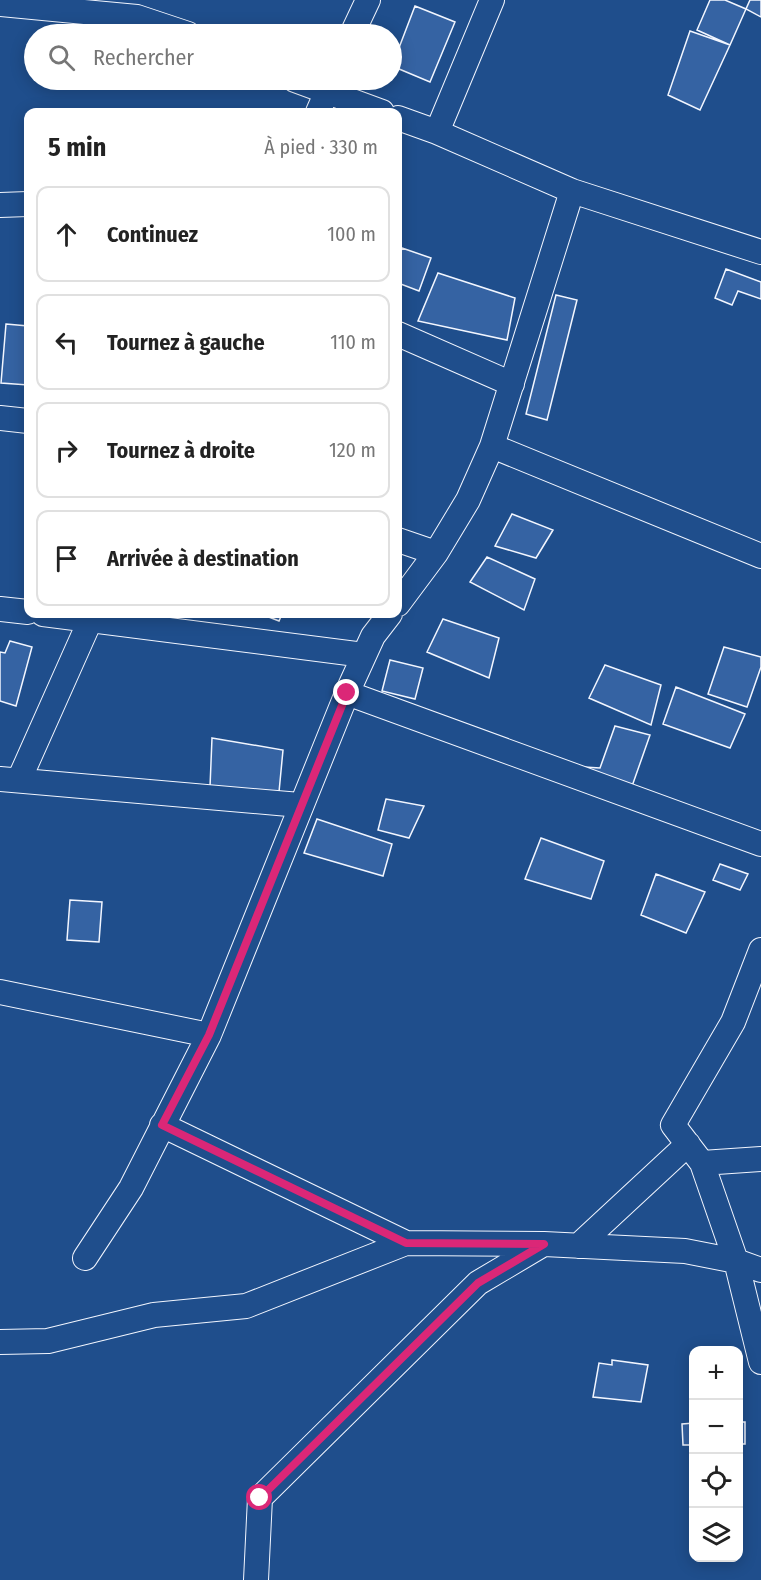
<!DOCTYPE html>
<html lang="fr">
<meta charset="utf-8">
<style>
:root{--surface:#fff;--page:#f2f2f2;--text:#222;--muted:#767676;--line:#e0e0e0}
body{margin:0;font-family:"Fira Sans Condensed",sans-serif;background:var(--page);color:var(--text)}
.controls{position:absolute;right:18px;bottom:18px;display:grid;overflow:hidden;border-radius:12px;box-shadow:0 3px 15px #0003}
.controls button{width:54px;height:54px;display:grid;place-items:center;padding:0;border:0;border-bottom:2px solid var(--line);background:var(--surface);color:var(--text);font:30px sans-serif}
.stop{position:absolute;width:18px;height:18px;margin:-14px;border:4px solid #db2777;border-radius:50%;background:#fff}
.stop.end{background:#db2777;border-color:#fff;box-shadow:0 2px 6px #0008}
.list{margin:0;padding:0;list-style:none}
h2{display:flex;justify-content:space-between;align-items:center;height:78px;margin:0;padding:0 24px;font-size:26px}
h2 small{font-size:20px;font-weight:400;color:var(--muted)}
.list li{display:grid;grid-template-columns:39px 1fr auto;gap:18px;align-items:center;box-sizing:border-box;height:96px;margin:0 12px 12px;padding:0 12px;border:2px solid var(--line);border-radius:12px}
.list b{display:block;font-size:22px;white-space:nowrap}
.list em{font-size:20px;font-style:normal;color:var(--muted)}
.icon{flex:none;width:33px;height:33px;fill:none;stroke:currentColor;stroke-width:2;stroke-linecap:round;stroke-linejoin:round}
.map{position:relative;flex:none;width:761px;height:1580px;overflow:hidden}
.search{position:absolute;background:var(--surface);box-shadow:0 3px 15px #0003;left:24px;top:24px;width:378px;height:66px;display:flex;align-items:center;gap:15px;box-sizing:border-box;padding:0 21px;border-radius:33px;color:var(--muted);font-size:22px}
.panel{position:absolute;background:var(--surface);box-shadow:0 3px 15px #0003;left:24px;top:108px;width:378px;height:510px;border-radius:12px}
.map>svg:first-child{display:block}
.building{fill:#3563a3;stroke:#f2f6ff;stroke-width:1.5}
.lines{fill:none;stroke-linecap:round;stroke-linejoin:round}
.street-casing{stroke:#f2f6ff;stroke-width:26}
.street{stroke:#1f4e8c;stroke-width:24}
.route{stroke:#db2777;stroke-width:8}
</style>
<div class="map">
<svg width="761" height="1580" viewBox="0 0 761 1580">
<rect width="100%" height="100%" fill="#1f4e8c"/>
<path class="building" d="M710,0H725L746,9L730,45L697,30Z
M750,0H761V17L746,9Z
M415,6L455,22L430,82L392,66Z
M690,31L730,45L700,110L668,95Z
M402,248L431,258L419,291L398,283V262Z
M726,269L761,282V299L738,291L732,305L715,298Z
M438,273L515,298L507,340L418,321Z
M556,295L577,300L547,420L526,414Z
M6,324L28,326V385L1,383Z
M512,514L553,530L536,558L495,546Z
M487,557L535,579L524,610L470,582Z
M261,614H282L279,621Z
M443,619L499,638L489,678L427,652Z
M10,641L32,647L16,706L0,701V652L5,653Z
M724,647L761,657V667L747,707L708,694Z
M390,660L423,668L415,699L382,691Z
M605,665L661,685L651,725L589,698Z
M676,687L745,714L730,748L663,724Z
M615,726L650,735L630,792L584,767L600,768Z
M212,738L283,750L279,792L210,787Z
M386,799L424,806L409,838L378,830Z
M317,819L392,844L383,876L304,853Z
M541,838L604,861L591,899L525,879Z
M720,864L748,874L740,890L713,880Z
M656,874L705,892L686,933L641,915Z
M70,900L102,902L99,942L67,940Z
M612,1360L648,1365L641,1402L593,1397L599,1363L612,1365Z
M738,1422H745V1444H738Z
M694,1423V1445H683L682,1424Z"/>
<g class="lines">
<g class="street-casing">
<path id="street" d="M0,4L137,17L188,34
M352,34L368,0
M295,80L382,112
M318,112L332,80
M398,118L437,132L572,191L761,252
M437,132L492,0
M0,205L28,204
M398,334L512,384
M0,418L28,421
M492,446L761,556
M398,540L436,553
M398,604L436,553L468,500L492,446L572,191
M0,609L28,612
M43,614L364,655
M347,693L761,844
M0,779L300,805
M19,780L93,614
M761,950L733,1022L673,1125L702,1163L736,1261L761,1362
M0,992L209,1035
M162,1125L406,1243
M702,1163L761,1159
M578,1246L688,1144
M85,1258L131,1188L209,1035L347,693L373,636L390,614
M0,1342L48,1341L154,1315L246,1306L406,1243L544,1244L685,1251L736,1261L761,1270
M256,1580L260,1498L478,1283L542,1245"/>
</g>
<use href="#street" class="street"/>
</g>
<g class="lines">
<path class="route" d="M260,1498L478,1283L544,1244L406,1243L162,1125L209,1035L347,693"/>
</g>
</svg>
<div class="controls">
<button>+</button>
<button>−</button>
<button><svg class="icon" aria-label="locate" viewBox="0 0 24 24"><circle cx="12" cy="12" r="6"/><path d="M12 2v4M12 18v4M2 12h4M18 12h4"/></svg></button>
<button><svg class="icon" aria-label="layers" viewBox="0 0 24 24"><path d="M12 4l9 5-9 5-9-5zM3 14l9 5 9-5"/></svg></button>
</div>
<div class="stop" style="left:260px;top:1498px"></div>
<div class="stop end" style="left:347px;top:693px"></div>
<div class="search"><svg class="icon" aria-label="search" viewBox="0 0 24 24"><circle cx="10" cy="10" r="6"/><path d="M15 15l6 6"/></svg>Rechercher</div>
<section class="panel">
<h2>5 min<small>À pied · 330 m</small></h2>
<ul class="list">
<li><svg class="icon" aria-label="ahead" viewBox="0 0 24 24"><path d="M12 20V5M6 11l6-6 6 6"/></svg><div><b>Continuez</b></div><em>100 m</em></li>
<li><svg class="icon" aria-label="left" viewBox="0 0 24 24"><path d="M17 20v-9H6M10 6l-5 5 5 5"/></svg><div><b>Tournez à gauche</b></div><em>110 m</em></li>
<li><svg class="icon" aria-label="right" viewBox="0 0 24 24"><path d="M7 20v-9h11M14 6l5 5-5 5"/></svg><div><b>Tournez à droite</b></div><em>120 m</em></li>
<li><svg class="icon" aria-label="arrive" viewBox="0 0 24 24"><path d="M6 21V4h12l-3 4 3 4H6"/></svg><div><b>Arrivée à destination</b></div></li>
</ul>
</section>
</div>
